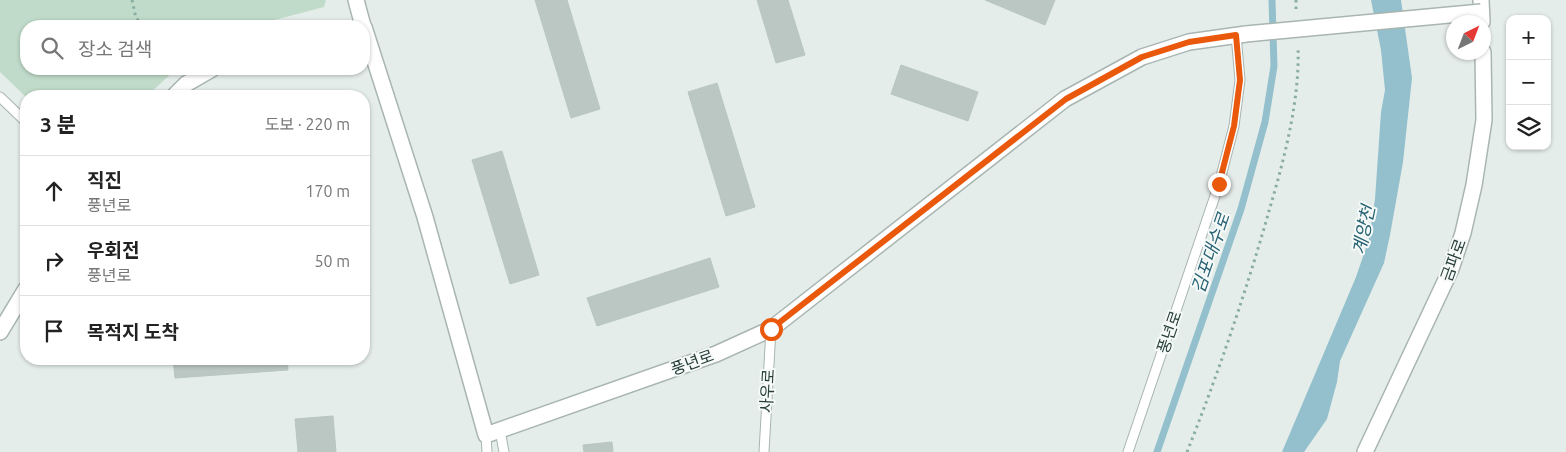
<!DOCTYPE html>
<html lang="ko">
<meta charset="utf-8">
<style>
:root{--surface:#fff;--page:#f2f2f2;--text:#222;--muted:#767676;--line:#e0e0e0}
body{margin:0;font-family:Ubuntu,"Noto Sans KR",sans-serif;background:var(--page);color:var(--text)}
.controls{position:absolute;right:15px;top:15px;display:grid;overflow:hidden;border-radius:10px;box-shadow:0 1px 4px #0004}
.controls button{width:45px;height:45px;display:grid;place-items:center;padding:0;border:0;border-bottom:1px solid var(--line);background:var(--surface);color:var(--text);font:25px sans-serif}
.compass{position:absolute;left:1446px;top:15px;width:45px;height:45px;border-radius:50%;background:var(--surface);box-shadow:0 1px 4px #0004;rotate:42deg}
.stop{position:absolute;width:15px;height:15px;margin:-11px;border:4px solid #ea580c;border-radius:50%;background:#fff}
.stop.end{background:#ea580c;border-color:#fff;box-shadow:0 1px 5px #0008}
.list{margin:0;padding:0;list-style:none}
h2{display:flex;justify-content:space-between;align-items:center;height:65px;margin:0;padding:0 20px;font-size:21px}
h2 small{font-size:16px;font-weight:400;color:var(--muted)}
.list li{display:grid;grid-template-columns:32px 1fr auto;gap:15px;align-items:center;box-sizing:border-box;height:70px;padding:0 20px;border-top:1px solid var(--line)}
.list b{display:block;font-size:19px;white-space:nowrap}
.list p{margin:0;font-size:16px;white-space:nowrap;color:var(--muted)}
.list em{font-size:16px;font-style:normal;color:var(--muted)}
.icon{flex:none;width:28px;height:28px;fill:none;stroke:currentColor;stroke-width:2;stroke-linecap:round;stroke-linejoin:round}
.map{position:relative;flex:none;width:1566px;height:452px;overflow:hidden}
.search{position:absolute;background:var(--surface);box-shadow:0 1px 4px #0004;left:20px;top:20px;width:350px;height:55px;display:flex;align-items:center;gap:12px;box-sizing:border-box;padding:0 18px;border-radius:20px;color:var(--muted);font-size:19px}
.panel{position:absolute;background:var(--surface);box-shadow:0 1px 4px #0004;left:20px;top:90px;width:350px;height:275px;border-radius:20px}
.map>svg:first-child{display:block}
.green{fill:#c0dbc9}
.water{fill:#93c0cc}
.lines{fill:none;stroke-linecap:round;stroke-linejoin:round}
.stream{stroke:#93c0cc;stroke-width:7}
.building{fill:#bbc7c3;stroke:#b8c6c1}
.service-casing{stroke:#a8b5b1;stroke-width:11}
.minor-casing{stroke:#a8b5b1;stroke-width:18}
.path{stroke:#89ada3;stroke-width:3;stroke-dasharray:2.5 4;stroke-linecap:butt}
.service{stroke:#fff;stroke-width:9}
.minor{stroke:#fff;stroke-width:15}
.minor-bridge-casing{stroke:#a8b5b1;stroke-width:18;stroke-linecap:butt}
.minor-bridge{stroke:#fff;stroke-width:15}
.route{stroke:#ea580c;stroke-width:6}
.labels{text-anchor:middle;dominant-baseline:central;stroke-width:4;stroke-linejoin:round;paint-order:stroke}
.street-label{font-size:16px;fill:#263d38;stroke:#f5f9f8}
.water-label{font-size:18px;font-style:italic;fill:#266273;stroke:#f5f9f8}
</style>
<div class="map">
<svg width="1566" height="452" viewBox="0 0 1566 452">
<rect width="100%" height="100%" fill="#e5edea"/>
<path class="green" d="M0,0H326L324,7L251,26H26V69H176L147,96H26V97L0,72Z"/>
<path class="water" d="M1371,0H1401L1412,78L1403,162L1390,235L1384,263L1340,361L1337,382L1327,419L1304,452H1282L1356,277L1369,239L1375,199L1381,112L1385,90L1381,50Z"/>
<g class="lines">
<path class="stream" d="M1157,452L1241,209L1265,122L1274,66L1272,0"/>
</g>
<path class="building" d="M535,0H567L600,109L571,118Z
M757,0H788L805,55L776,63Z
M985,0H1055L1045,25Z
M901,65L978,92L968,121L891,94Z
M717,83L755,207L726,216L688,92Z
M502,151L539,275L510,284L472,160Z
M710,258L719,287L597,326L587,298Z
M173,359H287L288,370L175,378Z
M333,416L336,452H298L295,419Z
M612,442L613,452H584L583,445Z"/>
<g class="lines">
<g class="service-casing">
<path id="service" d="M0,97L26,122
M500,430L504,452
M486,435L487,452
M764,452L771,329
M1128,452L1219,184L1234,126L1240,80L1236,35"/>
</g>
<g class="minor-casing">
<path id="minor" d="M356,0L363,26
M1481,0L1482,22
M364,27L425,217L486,435L716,354L771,329L1065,99L1142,57L1189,42L1246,34
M174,96L186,84L212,69
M0,332L26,289
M1365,452L1451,269L1463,233L1474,185L1484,120L1483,52"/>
</g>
<path class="path" d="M132,0L136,18L143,26
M1296,0V11
M1187,452C1218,374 1246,292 1269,211C1284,160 1300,100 1298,47"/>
<use href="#service" class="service"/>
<use href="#minor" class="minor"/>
<g class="minor-bridge-casing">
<path id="minor-bridge" d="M1246,34L1481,12"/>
</g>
<use href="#minor-bridge" class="minor-bridge"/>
</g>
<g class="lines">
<path class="route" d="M771,329L1066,99L1142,57L1189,42L1236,35L1240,80L1234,126L1219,184"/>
</g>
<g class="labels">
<g class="street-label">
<text transform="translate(1453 260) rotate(-70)">금파로</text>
<text transform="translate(1169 332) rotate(-71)">풍년로</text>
<text transform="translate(692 362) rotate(-20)">풍년로</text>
<text transform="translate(767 391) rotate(-87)">사우로</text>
</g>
<g class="water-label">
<text transform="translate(1363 230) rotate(-78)">계양천</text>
<text transform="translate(1210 253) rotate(-71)">김포대수로</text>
</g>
</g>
</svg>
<div class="controls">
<button>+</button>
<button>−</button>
<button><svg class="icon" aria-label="layers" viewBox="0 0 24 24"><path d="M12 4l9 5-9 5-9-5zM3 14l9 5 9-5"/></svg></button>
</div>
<svg class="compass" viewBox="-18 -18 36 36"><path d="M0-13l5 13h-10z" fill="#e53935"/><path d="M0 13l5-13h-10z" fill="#767676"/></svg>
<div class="stop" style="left:771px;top:329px"></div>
<div class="stop end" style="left:1219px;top:184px"></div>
<div class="search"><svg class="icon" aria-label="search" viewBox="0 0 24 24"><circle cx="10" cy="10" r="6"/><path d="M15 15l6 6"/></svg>장소 검색</div>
<section class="panel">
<h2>3 분<small>도보 · 220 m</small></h2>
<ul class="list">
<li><svg class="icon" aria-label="ahead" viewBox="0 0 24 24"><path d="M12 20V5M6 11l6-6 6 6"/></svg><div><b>직진</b><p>풍년로</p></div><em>170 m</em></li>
<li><svg class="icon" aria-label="right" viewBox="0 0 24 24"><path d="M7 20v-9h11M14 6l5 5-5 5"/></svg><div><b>우회전</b><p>풍년로</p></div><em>50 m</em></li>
<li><svg class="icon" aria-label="arrive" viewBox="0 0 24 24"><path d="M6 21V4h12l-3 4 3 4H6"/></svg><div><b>목적지 도착</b></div></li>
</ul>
</section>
</div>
